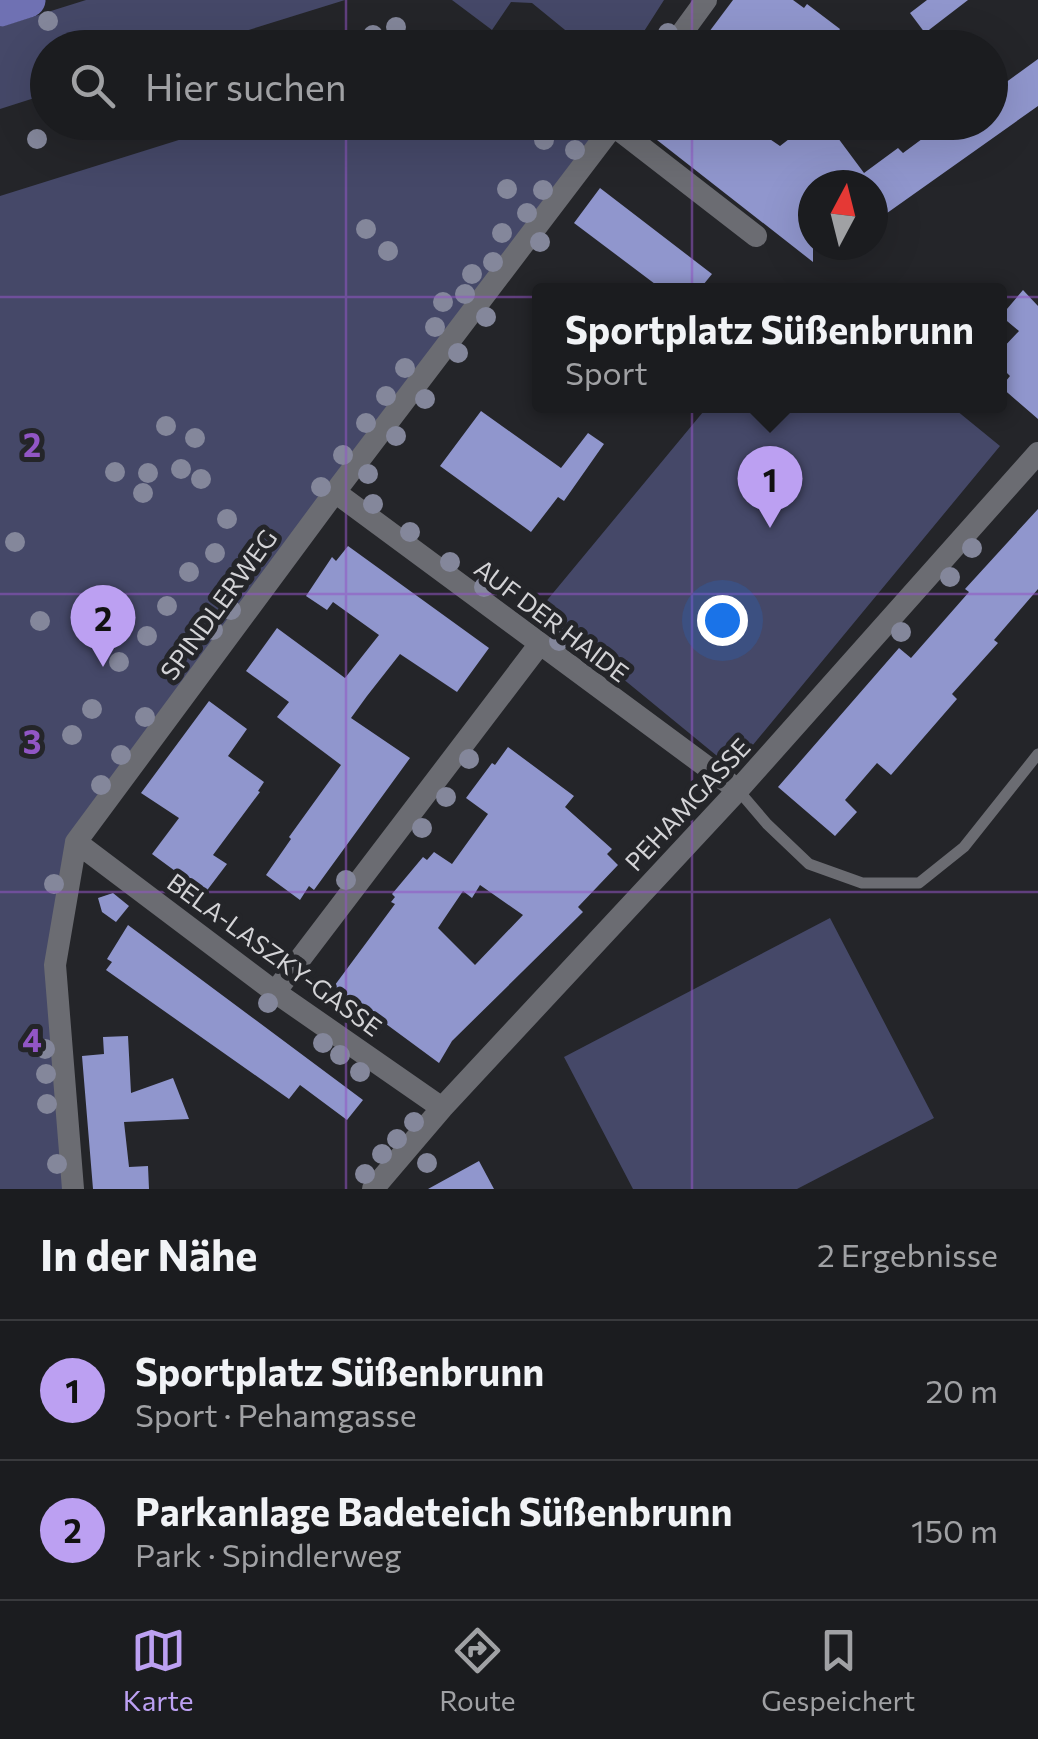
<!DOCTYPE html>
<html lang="de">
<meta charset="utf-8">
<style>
:root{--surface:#1b1c1f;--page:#28292c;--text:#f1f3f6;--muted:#a0a1a4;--line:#393a3d;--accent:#bca0f2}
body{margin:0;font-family:Commissioner,sans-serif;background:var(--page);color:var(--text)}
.compass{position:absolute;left:798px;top:170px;width:90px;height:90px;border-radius:50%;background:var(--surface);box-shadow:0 10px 40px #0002;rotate:7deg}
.you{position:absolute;left:722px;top:620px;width:35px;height:35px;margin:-25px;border:8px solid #fff;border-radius:50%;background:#1a73e8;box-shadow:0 0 0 15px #1a73e833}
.badge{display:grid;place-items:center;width:65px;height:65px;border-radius:50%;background:var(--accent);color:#111;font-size:32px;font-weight:700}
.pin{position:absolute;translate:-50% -82px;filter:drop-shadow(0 2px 5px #0008)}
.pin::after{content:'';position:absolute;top:52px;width:35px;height:30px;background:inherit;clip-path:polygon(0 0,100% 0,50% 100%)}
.popup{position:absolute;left:532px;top:283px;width:475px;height:130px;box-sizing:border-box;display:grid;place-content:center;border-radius:10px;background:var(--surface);filter:drop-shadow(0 2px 8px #0005);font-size:32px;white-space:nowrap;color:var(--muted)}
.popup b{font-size:38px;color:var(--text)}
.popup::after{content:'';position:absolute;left:50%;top:100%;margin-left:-20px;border:20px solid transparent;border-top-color:var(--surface)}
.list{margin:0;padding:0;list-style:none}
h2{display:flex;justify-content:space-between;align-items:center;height:130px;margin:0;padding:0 40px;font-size:42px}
h2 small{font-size:32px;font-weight:400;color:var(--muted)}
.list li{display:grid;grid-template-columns:65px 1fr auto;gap:30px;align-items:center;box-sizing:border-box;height:140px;padding:0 40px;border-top:2px solid var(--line)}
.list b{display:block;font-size:38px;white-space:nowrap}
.list p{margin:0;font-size:32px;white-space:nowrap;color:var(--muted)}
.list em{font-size:32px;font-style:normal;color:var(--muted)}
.icon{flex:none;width:55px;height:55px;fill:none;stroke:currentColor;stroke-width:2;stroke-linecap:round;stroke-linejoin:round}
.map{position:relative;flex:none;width:1038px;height:1189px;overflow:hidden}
.search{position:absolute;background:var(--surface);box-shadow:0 10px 40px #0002;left:30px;right:30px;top:30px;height:110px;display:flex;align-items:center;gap:25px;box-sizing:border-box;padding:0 35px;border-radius:55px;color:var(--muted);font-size:38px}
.sheet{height:410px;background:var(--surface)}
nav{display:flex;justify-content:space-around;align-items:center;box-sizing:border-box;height:140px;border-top:2px solid var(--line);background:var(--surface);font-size:28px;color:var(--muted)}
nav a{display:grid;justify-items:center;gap:5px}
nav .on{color:var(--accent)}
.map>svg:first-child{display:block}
.green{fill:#454868}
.building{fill:#9096cd;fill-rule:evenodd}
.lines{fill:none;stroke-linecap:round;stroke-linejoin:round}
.lane{stroke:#6b6c72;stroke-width:11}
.street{stroke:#6b6c72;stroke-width:22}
.primary{stroke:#6f71b3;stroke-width:35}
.tree{fill:#84879b}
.grid{fill:none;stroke:#9156c5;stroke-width:2.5;stroke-opacity:0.55}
.labels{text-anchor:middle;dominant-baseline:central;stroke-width:10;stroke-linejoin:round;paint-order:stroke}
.street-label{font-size:25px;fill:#d3d3d6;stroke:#242529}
.grid-label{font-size:32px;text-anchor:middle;font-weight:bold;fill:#9156c5;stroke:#242529;stroke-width:10;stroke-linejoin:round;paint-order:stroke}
</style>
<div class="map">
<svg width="1038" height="1189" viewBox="0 0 1038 1189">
<rect width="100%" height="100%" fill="#242529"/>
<path class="green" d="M86,0H345L194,47L48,48L47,94L0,109V27Z
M452,0H664L634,47L578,48L581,43L532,3L511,2L492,30Z
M609,122L77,842L55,965L73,1189H0V196L233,123Z
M708,406H951L1000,446L733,769L539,610Z
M830,918L934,1118L797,1189H633L564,1057Z"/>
<path class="building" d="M733,0H793L804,8L807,4L840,29L837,34L856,48H697Z
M927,0H968L925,33L910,13Z
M1038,59V106L873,223V185H813V262L634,122H745L780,146L811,122H858L838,138L864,173L898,148L903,153L945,122H990V94Z
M600,188L712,274L699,290H663L574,223Z
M1023,290L1038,306V419L1001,387L1010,376L1000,366V351L1019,331L1001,316Z
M481,411L561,468L588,433L604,444L564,501L558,497L531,532L440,466Z
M1038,509V589L994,640L998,643L952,694L957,699L891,775L877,763L845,800L857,812L835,836L778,787L899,648L911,658L969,592L965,589Z
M348,546L489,648L457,692L400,654L367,696L351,718L410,758L314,890L309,886L300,900L266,875L291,839L289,837L341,765L277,717L289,702L246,671L277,628L345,678L379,635L333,602L327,610L306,596L332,557L336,561Z
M209,701L247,729L228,756L264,782L258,791L260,792L213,855L227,864L205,893L152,854L179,818L141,793Z
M508,747L574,796L565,807L612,849L607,854L618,865L578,907L583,912L452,1041L439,1063L363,1007L361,1010L332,989L395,904L391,902L395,897L392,894L423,857L427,860L434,852L452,864L488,814L466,798L492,763L495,765ZM480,885L523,915L475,965L438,928L463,891L472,898Z
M113,893L129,906L116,922L102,912L98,898Z
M128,925L363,1100L347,1120L300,1085L289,1099L106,970L112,962L107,959Z
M128,1036L131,1093L173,1078L189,1119L124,1122L129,1167L148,1166L149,1189H93L82,1056L104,1054L103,1037Z
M479,1161L494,1189H428Z"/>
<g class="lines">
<path class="lane" d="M738,790L767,824L809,864L862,883H919L964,847L1038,754"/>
<path class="street" d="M671,48L706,0
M614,126L756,236
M335,492L738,790
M76,842L275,992L442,1108
M275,992L539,645
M73,1189L55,965L76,842L335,492L616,122
M373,1189L442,1108L738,790L1038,453"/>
<path class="primary" d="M0,9L28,0"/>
</g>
<g class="tree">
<circle cx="48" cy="21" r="10"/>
<circle cx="396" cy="27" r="10"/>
<circle cx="668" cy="33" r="10"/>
<circle cx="373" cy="35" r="10"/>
<circle cx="37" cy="139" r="10"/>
<circle cx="544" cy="140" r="10"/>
<circle cx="575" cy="150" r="10"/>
<circle cx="507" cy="189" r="10"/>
<circle cx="543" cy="190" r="10"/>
<circle cx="527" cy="213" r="10"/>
<circle cx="366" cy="229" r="10"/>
<circle cx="502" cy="233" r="10"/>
<circle cx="540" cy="242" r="10"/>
<circle cx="388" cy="251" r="10"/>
<circle cx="493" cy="262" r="10"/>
<circle cx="472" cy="274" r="10"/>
<circle cx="465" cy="294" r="10"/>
<circle cx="443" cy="302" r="10"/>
<circle cx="486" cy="317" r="10"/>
<circle cx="435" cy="327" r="10"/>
<circle cx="458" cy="353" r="10"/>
<circle cx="405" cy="368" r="10"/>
<circle cx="386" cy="396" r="10"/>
<circle cx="425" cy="399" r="10"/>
<circle cx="366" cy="423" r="10"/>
<circle cx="166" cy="426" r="10"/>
<circle cx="396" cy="436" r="10"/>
<circle cx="195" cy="438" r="10"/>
<circle cx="343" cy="455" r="10"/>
<circle cx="181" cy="469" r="10"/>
<circle cx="115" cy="472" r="10"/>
<circle cx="148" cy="473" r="10"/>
<circle cx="368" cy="474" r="10"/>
<circle cx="201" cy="479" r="10"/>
<circle cx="321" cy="487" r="10"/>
<circle cx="143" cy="493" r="10"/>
<circle cx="373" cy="504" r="10"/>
<circle cx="227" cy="519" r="10"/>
<circle cx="410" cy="532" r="10"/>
<circle cx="15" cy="542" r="10"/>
<circle cx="972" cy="548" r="10"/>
<circle cx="215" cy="553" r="10"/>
<circle cx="450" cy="562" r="10"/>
<circle cx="189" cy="572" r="10"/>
<circle cx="950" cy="577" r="10"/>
<circle cx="484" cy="587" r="10"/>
<circle cx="167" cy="606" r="10"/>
<circle cx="231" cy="610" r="10"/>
<circle cx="40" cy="621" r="10"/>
<circle cx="213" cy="630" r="10"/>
<circle cx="901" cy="632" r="10"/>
<circle cx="147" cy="636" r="10"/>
<circle cx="559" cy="641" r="10"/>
<circle cx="119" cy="662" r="10"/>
<circle cx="92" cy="709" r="10"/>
<circle cx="145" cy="717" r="10"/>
<circle cx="72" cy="735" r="10"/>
<circle cx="121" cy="755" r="10"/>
<circle cx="469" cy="759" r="10"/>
<circle cx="101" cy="785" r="10"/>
<circle cx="446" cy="797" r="10"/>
<circle cx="422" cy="828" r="10"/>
<circle cx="346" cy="880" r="10"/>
<circle cx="54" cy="884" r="10"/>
<circle cx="268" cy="1003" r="10"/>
<circle cx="323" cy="1043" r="10"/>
<circle cx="45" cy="1049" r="10"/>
<circle cx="340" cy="1055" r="10"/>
<circle cx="360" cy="1072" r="10"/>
<circle cx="46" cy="1074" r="10"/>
<circle cx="47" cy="1104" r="10"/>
<circle cx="414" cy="1122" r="10"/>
<circle cx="397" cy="1139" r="10"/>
<circle cx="382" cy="1154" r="10"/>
<circle cx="427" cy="1163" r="10"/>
<circle cx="57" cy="1164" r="10"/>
<circle cx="365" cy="1174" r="10"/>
</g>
<path class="grid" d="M346,0V48M692,0V48M346,122V1189M692,122V1189M0,297H1038M0,594H1038M0,892H1038"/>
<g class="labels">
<g class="street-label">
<text transform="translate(218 604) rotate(-54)">SPINDLERWEG</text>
<text transform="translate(552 620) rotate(37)">AUF DER HAIDE</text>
<text transform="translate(687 804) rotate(-47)">PEHAMGASSE</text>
<text transform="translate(275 954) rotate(36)">BELA-LASZKY-GASSE</text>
</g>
</g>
<g class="grid-label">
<text x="32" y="457">2</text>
<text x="32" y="754">3</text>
<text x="32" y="1052">4</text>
</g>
</svg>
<svg class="compass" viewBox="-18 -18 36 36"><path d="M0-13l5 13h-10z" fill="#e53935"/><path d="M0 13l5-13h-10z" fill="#a0a1a4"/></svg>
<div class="you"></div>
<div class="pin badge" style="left:770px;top:528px">1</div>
<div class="popup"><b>Sportplatz Süßenbrunn</b>Sport</div>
<div class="pin badge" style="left:103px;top:667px">2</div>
<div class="search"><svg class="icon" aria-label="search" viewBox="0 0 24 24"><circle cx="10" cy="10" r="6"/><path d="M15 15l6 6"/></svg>Hier suchen</div>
</div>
<section class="sheet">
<h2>In der Nähe<small>2 Ergebnisse</small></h2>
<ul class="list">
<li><span class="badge">1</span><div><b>Sportplatz Süßenbrunn</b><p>Sport · Pehamgasse</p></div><em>20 m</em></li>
<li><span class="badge">2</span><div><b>Parkanlage Badeteich Süßenbrunn</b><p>Park · Spindlerweg</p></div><em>150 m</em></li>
</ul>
</section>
<nav>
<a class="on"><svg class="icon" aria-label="map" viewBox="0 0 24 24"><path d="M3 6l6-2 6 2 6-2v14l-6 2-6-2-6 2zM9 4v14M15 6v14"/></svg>Karte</a>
<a><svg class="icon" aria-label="directions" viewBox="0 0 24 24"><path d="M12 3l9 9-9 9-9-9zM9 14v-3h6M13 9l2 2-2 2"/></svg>Route</a>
<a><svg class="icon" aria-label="saved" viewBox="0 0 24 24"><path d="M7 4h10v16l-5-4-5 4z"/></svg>Gespeichert</a>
</nav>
